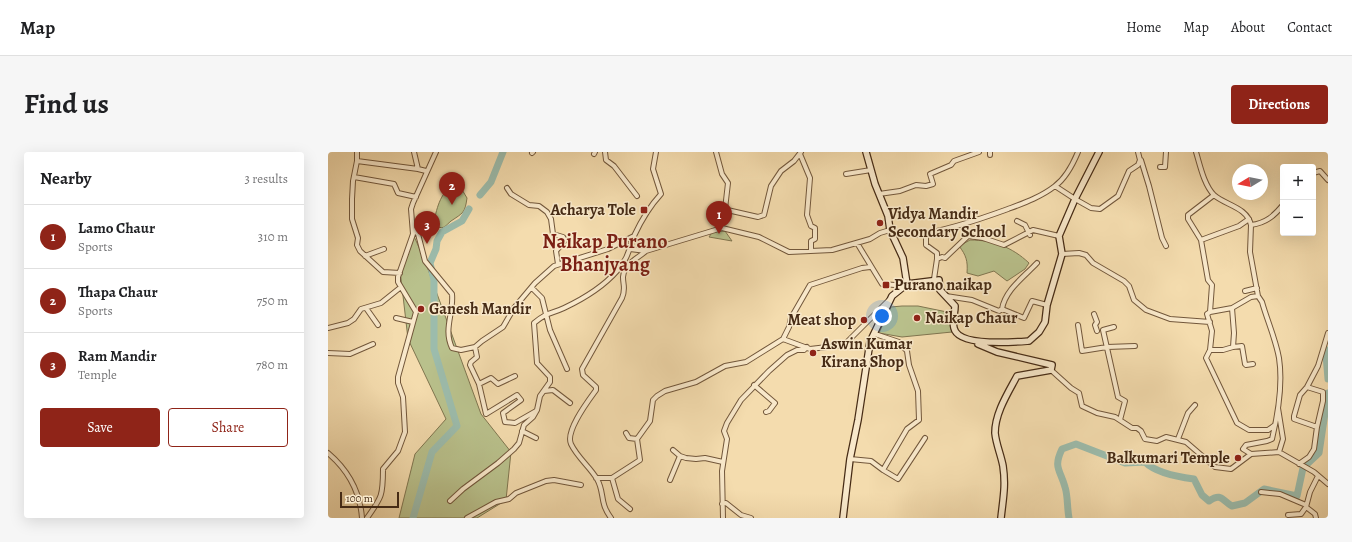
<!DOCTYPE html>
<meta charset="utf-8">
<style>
:root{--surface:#fff;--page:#f6f6f6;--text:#202124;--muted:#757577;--line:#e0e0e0;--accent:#8f2418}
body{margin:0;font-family:Alegreya,serif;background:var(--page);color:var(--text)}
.controls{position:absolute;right:12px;top:12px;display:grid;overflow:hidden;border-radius:4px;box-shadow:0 4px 16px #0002}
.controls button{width:36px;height:36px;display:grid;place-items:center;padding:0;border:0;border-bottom:1px solid var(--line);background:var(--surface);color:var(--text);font:20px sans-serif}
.compass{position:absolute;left:904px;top:12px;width:36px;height:36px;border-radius:50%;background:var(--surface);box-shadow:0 4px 16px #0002;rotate:260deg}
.scale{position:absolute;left:12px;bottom:10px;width:59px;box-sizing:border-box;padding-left:4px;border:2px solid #462b15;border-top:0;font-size:11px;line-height:14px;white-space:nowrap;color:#462b15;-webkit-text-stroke:3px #f8e8ca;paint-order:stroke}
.you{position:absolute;left:554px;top:164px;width:14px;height:14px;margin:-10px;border:3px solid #fff;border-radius:50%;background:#1a73e8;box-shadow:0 0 0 6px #1a73e833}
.badge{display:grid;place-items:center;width:26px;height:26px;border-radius:50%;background:var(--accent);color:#fff;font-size:13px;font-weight:700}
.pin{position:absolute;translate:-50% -33px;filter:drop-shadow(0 1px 2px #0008)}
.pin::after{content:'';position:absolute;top:21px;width:14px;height:12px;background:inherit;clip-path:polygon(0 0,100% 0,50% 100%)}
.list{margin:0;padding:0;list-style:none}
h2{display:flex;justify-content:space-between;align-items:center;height:52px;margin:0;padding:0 16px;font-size:17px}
h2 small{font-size:13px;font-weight:400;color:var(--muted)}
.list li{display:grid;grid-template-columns:26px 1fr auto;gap:12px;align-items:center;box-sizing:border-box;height:64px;padding:0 16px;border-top:1px solid var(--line)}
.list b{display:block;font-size:15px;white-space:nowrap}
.list p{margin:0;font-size:13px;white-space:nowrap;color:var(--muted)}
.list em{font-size:13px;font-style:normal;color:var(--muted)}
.actions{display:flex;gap:8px;padding:12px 16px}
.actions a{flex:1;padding:9px 0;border:1px solid var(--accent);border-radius:4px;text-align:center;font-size:14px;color:var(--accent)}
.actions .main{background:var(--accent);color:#fff}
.map{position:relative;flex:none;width:1000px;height:366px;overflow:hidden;border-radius:4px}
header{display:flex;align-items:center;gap:24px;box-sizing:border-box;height:56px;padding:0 20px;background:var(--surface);border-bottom:1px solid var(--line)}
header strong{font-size:19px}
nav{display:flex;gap:22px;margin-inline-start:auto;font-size:14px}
.intro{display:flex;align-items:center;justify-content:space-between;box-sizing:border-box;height:96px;padding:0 24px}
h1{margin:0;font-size:28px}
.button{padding:10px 18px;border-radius:4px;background:var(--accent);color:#fff;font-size:14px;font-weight:700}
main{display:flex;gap:24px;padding:0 24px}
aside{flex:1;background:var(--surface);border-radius:4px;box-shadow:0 4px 16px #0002}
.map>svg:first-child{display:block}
.green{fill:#b9c18c;stroke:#807650}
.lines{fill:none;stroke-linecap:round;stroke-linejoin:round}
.river{stroke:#9cbcac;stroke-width:7}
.street-casing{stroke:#72573b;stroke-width:6}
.secondary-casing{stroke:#462b15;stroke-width:8}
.street{stroke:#f8e8ca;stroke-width:4}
.secondary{stroke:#f8e8ca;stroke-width:5.5}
.poi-dot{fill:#8f2418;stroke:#f8e8ca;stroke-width:1.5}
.labels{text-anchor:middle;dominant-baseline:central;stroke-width:3;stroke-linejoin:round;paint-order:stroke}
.poi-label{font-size:16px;font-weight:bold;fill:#462b15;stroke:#f8e8ca;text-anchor:start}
.district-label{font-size:20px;font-weight:bold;fill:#7a1f14;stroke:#f8e8ca}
</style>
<header>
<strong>Map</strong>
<nav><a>Home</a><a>Map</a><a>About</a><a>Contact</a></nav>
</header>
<div class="intro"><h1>Find us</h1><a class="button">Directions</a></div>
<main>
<aside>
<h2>Nearby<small>3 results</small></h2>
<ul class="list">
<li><span class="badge">1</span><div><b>Lamo Chaur</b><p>Sports</p></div><em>310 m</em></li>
<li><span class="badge">2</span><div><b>Thapa Chaur</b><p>Sports</p></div><em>750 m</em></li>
<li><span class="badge">3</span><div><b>Ram Mandir</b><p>Temple</p></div><em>780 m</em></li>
</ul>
<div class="actions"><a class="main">Save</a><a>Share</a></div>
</aside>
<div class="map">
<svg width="1000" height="366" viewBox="0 0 1000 366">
<rect width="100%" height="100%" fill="#f4dcae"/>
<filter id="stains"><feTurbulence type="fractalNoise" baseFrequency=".005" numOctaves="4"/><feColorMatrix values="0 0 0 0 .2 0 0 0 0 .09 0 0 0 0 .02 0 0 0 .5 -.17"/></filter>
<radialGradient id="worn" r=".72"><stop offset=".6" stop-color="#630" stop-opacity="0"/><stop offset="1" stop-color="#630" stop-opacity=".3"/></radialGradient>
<path class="green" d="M128,33L133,36L139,46C137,61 135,61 123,69C117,74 117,77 109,75L106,69C109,56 113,37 128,33Z
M385,79H397L404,89L381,85Z
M85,82L97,109L153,262L183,300L178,348L149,366H71L87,302L118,267L80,187L72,118Z
M642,88C665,88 684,95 701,111L697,117L679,129L666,119L650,124L639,121C640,109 638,103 631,94Z
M574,154H590L619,160L624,180L574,185L551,181L563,155Z"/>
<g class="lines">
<path class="river" d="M152,43L163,30L175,0
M1000,198L998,203L1000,227
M85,366L104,300L129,274L106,197V128L102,111L108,97L109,89L114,80L134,69L141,57
M741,366C739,356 740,344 737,335C732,317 725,316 734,297L748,292L797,311L817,310C828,321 850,325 866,327L874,343L881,349C894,340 894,349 904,354L917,351L936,337L969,344L975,316L991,301L1000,241"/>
<g class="street-casing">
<path id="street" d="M29,0V9L90,17L98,19
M86,0L90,17
M277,0L278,8L286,14L309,44
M388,0L394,22L400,31L397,57
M662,0V3
M868,0C872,13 876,33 886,43C897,53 919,55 923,73C938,71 946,64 955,53
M204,1L205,0
M266,2L267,0
M472,2L482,26L479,63L483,74L487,76V87L483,89V99
M813,8L821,34L834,86L838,94
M29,9L25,29L24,47V67L30,86L29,93L32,99L55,120L72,121
M832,15H837L838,0
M985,21L992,19L1000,28
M518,22L543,18
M26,25L66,32L70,41L88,45
M727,34L747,47L763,56L772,57L790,44L801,19L810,13L812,8L810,0
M179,36L183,42L201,53L211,54L219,60L223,67L225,82L235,85L237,88L228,99L230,112
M551,42L572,39L588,33L598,34L605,32L602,22L623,13L626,9L651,0
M886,43L860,63V67L873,88L911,74L921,67
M395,57L430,65L436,63L443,34L453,19L466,9L473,0
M689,69L697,73L702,83
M923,73L922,100L930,144L934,150C939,168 948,188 951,206C955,232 950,262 944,287L939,289L918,293L915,297L923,302L951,300L986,320L1000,332
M86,78L90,82L97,109L124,142C126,161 115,177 124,196L133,198L147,195L154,189L175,175L186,156L207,131L226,114L280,97L306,84
M598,81V93L609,101V107
M565,82L584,80L587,83C618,79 650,68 680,57C696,51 713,45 727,34C738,26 745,12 750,0
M873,88L880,128L884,133L882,160L879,162L884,179L882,198L878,206L909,271L921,278H940L947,273
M529,91L554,132L567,133L571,138
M302,97L318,99L394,76L431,85L461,100L504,98L542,87L552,81L562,78
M734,102L751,101L758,103L765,111L796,129L801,134L806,148L818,158L842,167L882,170
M37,104L56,97
M606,127L609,107L614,105L617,106L640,84L655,86L676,93L705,78L731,84
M204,136L214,146L222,178L239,217
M917,139L929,136
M618,144L644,148L671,159L674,157C677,138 696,125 709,111
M38,156L50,173
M904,156L923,145L930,144
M674,157L696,166L704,149L719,153
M882,160L904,156L906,181L905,195L914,194L917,212L918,213L925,212
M766,162L769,170L767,173L769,179
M68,166L85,170
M750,173L754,199L779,195L807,194
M786,175L775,178L790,245L797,249L792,268
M0,176L20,171L26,167L33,157L53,151L73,135
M455,187L461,175L463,166L482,133L534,116L542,115
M147,195L149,205L143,210L142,213L151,232L158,262L189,243L193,248L175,261L177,270L187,271L208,259
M882,198H895L905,195
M0,201L22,202L45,192
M723,218L743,236L751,241L754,254L769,261L787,265L804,276H809L813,279L817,287L829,289L838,285L858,290L887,315L903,317L923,302
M151,232L163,226L170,232L187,224
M426,233L447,251L441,259L438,260
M216,239L225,238L242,251
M950,256L955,287L951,300
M989,275L966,267V264L972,243L979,235L990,214L1000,181
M194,279L208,286
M298,281L301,286L309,287
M850,287L860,261L867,253
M345,298L352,304L358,306L368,307L377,306L395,310
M0,301C20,318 32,339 34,366
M522,307L543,309L555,318L579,277L591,268L590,239L581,213L579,199L571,190L547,182
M971,312L981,305L986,297L989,275L995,249V240L979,235
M555,318L570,327L597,286
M268,326H284L312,308L309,287L322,269L325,248L329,244L337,239L368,230L397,214L418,210L455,187L482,197L516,193L561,148
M284,326L290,347L302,357
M342,328L352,304
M933,340L952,342L978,353
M122,349L135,337L170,311L186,297L191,291L196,273L205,265L209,258L212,244L222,230V225L209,211L206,171C219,160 223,162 236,156C255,147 275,135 289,119C300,107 301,97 306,84C313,69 322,54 333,42L325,17L328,0
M394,352L398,351L413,363L423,366
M960,363L973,362L978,355
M39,366C54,345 55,343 55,317L70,299L77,280L75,245L70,231V225L88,160L70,130V125L85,82L83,57L85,51L108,0
M139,366L168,350L181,347L188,341L218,329L226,328L253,333
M283,366C271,350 277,341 269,327C262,315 249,305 243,292C237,279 260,249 268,238V235L255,223L254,217L294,146C298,136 295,134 295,125C296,112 310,106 318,99
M395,366L394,319L399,287L396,279L399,271L413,248L441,219L459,203L469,198H476L479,195
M988,366L987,362L978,355L982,340L990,324"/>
</g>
<g class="secondary-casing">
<path id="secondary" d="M579,132L611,128L612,138L627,154C627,161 624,169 626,176C630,195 687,190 701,189L711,180L717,170L719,153L734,102L731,84L747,47L771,0
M650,192L669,200L724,213L723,218L689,224C680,241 667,261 667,281C668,292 673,303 675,314C678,334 675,347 673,366
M515,366L522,307L530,268L542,190L564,144L579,132L575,106L562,78L560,64L547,32L538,0"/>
</g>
<use href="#street" class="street"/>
<use href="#secondary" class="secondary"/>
</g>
<g class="poi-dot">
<rect x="312" y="54" width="8" height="8" rx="2"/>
<circle cx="552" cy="71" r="4"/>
<rect x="554" y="129" width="8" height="8" rx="2"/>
<circle cx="93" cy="157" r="4"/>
<circle cx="589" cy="166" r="4"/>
<circle cx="536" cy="168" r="4"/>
<circle cx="485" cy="201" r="4"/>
<circle cx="910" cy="306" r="4"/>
</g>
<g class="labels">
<g class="poi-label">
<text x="308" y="58" text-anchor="end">Acharya Tole</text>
<text x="560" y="62">Vidya Mandir<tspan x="560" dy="18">Secondary School</tspan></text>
<text x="566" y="133">Purano naikap</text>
<text x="101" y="157">Ganesh Mandir</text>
<text x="597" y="166">Naikap Chaur</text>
<text x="528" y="168" text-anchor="end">Meat shop</text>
<text x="493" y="192">Aswin Kumar<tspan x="493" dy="18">Kirana Shop</tspan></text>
<text x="902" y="306" text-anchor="end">Balkumari Temple</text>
</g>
<g class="district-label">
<text x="277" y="89">Naikap Purano<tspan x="277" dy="23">Bhanjyang</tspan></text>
</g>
</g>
<rect width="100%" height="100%" filter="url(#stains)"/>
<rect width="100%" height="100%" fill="url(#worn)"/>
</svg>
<div class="controls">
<button>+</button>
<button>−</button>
</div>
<svg class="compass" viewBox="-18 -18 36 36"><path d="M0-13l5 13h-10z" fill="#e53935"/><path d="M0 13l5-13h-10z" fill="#757577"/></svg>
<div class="scale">100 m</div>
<div class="you"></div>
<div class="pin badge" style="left:391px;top:82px">1</div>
<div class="pin badge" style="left:124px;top:53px">2</div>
<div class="pin badge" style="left:99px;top:92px">3</div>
</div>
</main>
